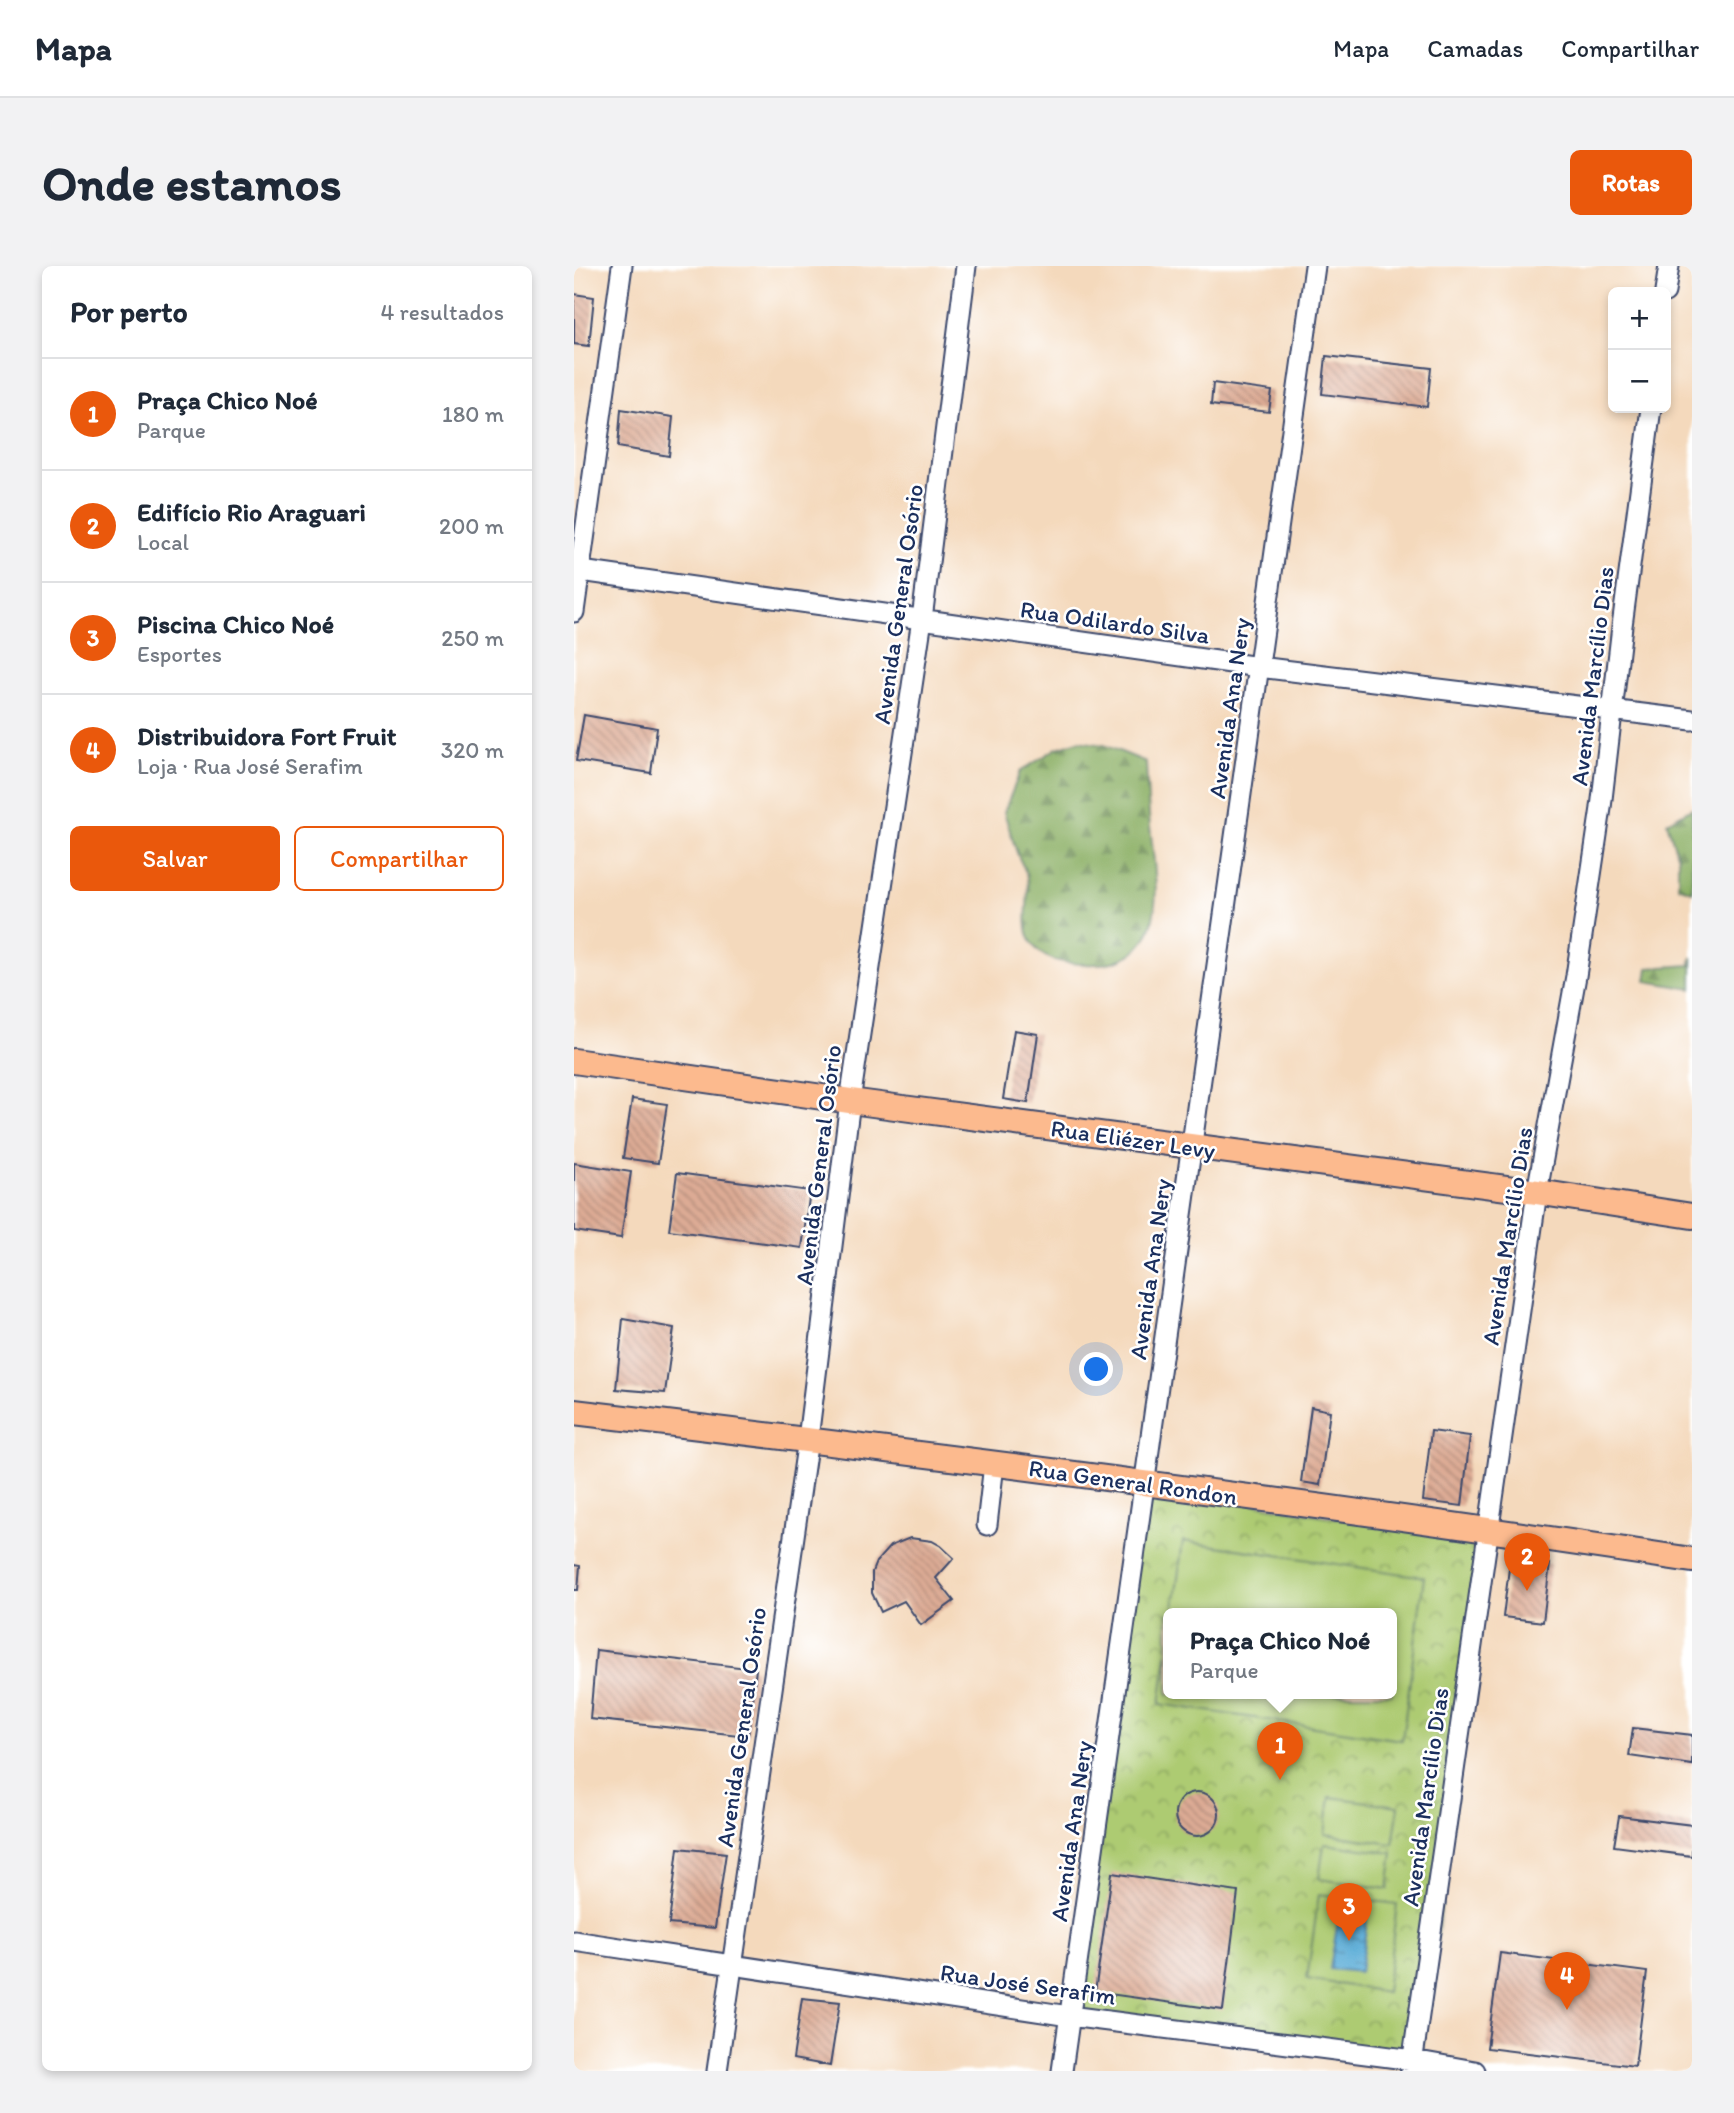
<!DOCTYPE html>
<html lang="pt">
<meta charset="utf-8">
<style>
:root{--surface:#fff;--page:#f2f2f3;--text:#1f2937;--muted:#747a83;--line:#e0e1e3;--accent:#ea580c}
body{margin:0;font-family:Itim,sans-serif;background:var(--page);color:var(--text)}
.controls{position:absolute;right:21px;top:21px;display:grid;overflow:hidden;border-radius:10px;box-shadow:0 4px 10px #0003}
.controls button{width:63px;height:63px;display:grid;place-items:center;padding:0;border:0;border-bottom:2px solid var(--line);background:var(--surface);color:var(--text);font:35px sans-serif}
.you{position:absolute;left:523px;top:1104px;width:24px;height:24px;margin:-18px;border:5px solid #fff;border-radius:50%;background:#1a73e8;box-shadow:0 0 0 10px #1a73e833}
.badge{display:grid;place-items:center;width:46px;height:46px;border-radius:50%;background:var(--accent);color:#fff;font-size:23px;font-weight:700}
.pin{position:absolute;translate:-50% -58px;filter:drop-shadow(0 2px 4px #0008)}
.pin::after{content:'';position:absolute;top:37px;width:24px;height:21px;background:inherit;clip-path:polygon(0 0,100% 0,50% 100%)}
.popup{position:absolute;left:589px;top:1342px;width:234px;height:91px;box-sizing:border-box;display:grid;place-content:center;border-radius:10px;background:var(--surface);filter:drop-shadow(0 2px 5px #0005);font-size:23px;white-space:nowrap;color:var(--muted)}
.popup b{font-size:26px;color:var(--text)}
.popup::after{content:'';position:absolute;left:50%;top:100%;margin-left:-14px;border:14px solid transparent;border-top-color:var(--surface)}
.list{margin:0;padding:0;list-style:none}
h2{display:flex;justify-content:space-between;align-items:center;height:91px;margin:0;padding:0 28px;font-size:30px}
h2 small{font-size:23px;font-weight:400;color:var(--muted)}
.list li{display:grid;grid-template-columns:46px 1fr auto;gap:21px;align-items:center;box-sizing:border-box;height:112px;padding:0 28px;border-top:2px solid var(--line)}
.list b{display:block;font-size:26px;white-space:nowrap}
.list p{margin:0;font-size:23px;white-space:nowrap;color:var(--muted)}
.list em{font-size:23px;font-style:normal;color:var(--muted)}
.actions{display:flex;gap:14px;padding:21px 28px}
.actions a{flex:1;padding:16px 0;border:2px solid var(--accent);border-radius:10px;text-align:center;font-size:24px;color:var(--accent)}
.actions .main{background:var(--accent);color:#fff}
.map{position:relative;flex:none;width:1118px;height:1805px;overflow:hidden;border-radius:10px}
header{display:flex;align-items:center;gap:42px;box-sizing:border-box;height:98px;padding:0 35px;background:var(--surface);border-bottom:2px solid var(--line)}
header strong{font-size:33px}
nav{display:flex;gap:38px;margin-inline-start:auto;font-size:24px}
.intro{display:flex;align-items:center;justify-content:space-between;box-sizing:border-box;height:168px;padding:0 42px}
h1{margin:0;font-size:49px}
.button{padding:18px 32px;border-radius:10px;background:var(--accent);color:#fff;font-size:24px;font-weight:700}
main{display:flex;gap:42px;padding:0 42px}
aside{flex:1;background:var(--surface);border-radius:10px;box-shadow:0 4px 10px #0003}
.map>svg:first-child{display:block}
.forest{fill:url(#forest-firs);stroke:#526f61;stroke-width:2}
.park{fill:url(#park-crowns);stroke:#647d68;stroke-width:2;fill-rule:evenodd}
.garden{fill:#adcb72;stroke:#647d68;stroke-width:2}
.water{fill:url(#water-ripples);stroke:#3c6e9b;stroke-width:2}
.building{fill:url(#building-back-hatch)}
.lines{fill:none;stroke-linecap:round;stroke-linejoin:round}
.minor-casing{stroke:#3c486c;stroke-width:23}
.major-casing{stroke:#3c486c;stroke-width:28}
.minor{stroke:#fff;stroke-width:19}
.major{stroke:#fcba8e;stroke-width:24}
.labels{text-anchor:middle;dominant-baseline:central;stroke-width:5;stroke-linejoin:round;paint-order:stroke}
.street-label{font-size:24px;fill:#1b2f5e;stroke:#fff}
</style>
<header>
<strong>Mapa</strong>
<nav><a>Mapa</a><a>Camadas</a><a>Compartilhar</a></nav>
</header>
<div class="intro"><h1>Onde estamos</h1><a class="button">Rotas</a></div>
<main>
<aside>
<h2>Por perto<small>4 resultados</small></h2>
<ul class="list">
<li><span class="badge">1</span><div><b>Praça Chico Noé</b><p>Parque</p></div><em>180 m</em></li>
<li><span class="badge">2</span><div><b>Edifício Rio Araguari</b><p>Local</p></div><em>200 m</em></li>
<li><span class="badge">3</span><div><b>Piscina Chico Noé</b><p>Esportes</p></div><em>250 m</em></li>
<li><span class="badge">4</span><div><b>Distribuidora Fort Fruit</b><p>Loja · Rua José Serafim</p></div><em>320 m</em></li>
</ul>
<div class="actions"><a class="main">Salvar</a><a>Compartilhar</a></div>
</aside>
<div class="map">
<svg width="1118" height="1805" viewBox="0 0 1118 1805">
<defs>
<pattern id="forest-firs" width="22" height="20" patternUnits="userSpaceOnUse" patternTransform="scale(1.75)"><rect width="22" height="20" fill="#8aaf64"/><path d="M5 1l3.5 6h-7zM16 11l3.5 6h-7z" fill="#708f56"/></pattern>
<pattern id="park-crowns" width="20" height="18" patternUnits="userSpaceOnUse" patternTransform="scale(1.75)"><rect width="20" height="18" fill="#adcb72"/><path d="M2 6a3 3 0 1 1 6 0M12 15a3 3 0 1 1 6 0" fill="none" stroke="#8ca561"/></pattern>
<pattern id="water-ripples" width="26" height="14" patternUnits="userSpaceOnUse" patternTransform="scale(1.75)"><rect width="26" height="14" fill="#5daed8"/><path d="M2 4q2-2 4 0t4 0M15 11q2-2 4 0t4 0" fill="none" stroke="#4c8eb2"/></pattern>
<pattern id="building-back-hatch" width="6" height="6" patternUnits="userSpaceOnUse" patternTransform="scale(1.75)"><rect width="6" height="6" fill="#ddab94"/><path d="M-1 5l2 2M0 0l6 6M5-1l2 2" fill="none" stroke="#b28c7c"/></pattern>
</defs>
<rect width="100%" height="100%" fill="#fff"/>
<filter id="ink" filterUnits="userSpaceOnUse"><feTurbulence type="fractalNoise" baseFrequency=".0143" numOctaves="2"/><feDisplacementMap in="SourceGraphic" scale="14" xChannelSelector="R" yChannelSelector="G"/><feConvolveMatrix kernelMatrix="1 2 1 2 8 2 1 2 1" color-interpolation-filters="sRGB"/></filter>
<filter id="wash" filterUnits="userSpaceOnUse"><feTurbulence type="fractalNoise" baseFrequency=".00686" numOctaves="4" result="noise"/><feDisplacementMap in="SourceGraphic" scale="28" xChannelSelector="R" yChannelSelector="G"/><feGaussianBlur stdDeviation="1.57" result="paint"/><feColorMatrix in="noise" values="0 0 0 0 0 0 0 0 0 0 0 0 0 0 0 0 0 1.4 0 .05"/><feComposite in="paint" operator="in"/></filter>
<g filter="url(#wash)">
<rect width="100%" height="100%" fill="#f4d9bc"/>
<path class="forest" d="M504,475L530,479L572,496C573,518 574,539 576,560C583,621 599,704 508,698C489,697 467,695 457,675C447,656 457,632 453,612C452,605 448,598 445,592C439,577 435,561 430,546L446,506L483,482Z
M1118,542V625L1104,620V592L1093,556Z
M1118,691V723L1072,715L1074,702L1116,699Z"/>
<path class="park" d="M570,1218L915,1279L846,1803L495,1750ZM594,1348H818V1428H594Z"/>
<path class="garden" d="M609,1275L850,1311L828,1474L586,1438L594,1383V1428H818V1348H599Z
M756,1531L825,1540L819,1578L751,1568Z
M750,1578L819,1587L814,1623L745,1613Z
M745,1628L823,1638L812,1726L733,1713Z"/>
<path class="water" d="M766,1643L794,1647L786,1706L756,1703Z"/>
<g id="blocks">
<path class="building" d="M0,28L20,31L15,80L0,78Z
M752,90L857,102L853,141L748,128Z
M639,117L698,125L695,146L637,139Z
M47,143L99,151L95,190L44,181Z
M10,449L83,462L77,507L2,495Z
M440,764L464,768L454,837L429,833Z
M58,833L93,838L84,897L49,892Z
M0,897L57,906L47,972L0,965Z
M103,907L236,925L228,982L95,964Z
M49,1053L100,1062L91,1127L42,1123Z
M737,1141L756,1145L746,1219L727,1216Z
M857,1165L896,1170L888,1240L849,1235Z
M336,1272L358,1275L367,1280L380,1292L362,1312L380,1335L347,1359L330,1335L307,1346L298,1327V1306L302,1296L316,1280Z
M936,1294L976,1298L969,1356L929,1351Z
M0,1299L6,1300L4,1324H0Z
M22,1384L182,1403L174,1470L16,1453Z
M1059,1462L1118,1469V1499L1055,1490Z
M601 1548a22 22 0 1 1 44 0a22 22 0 1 1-44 0Z
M1045,1550L1118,1559V1590L1040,1580Z
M104,1582L152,1587L141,1662L95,1658Z
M538,1607L664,1626L649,1744L521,1726Z
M926,1687L1073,1706L1061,1800L913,1782Z
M228,1732L266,1736L256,1800L219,1793Z"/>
</g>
</g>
<g filter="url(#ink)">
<use href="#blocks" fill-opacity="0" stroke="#3c486c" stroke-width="2"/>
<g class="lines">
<g class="minor-casing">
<path id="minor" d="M1091,26L1095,0
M0,304L685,401L1118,454
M0,346L48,0
M413,1259L420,1198
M0,1675L495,1750L839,1794L901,1805
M143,1805L234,1173L276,835L348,353L392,0
M488,1805L741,0
M837,1805L963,926L1002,710L1027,542L1048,360L1077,142"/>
</g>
<g class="major-casing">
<path id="major" d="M0,795L276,835L963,926L1118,950
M0,1146C373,1190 746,1238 1118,1294"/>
</g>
<use href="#minor" class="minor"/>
<use href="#major" class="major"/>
</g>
</g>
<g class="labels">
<g class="street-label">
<text transform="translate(324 338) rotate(-82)">Avenida General Osório</text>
<text transform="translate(541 356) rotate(8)">Rua Odilardo Silva</text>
<text transform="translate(1018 410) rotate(-83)">Avenida Marcílio Dias</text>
<text transform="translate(655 442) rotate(-82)">Avenida Ana Nery</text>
<text transform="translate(559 873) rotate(8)">Rua Eliézer Levy</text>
<text transform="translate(244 899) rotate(-83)">Avenida General Osório</text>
<text transform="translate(933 970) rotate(-81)">Avenida Marcílio Dias</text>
<text transform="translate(576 1003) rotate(-82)">Avenida Ana Nery</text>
<text transform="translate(559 1216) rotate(8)">Rua General Rondon</text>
<text transform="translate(167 1461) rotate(-82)">Avenida General Osório</text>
<text transform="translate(851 1531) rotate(-82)">Avenida Marcílio Dias</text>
<text transform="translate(497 1565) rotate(-82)">Avenida Ana Nery</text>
<text transform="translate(454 1718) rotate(8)">Rua José Serafim</text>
</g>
</g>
</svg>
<div class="controls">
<button>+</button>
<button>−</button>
</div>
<div class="you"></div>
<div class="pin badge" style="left:706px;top:1514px">1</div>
<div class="popup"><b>Praça Chico Noé</b>Parque</div>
<div class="pin badge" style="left:953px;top:1325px">2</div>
<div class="pin badge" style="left:775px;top:1675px">3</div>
<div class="pin badge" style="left:993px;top:1744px">4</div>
</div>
</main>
